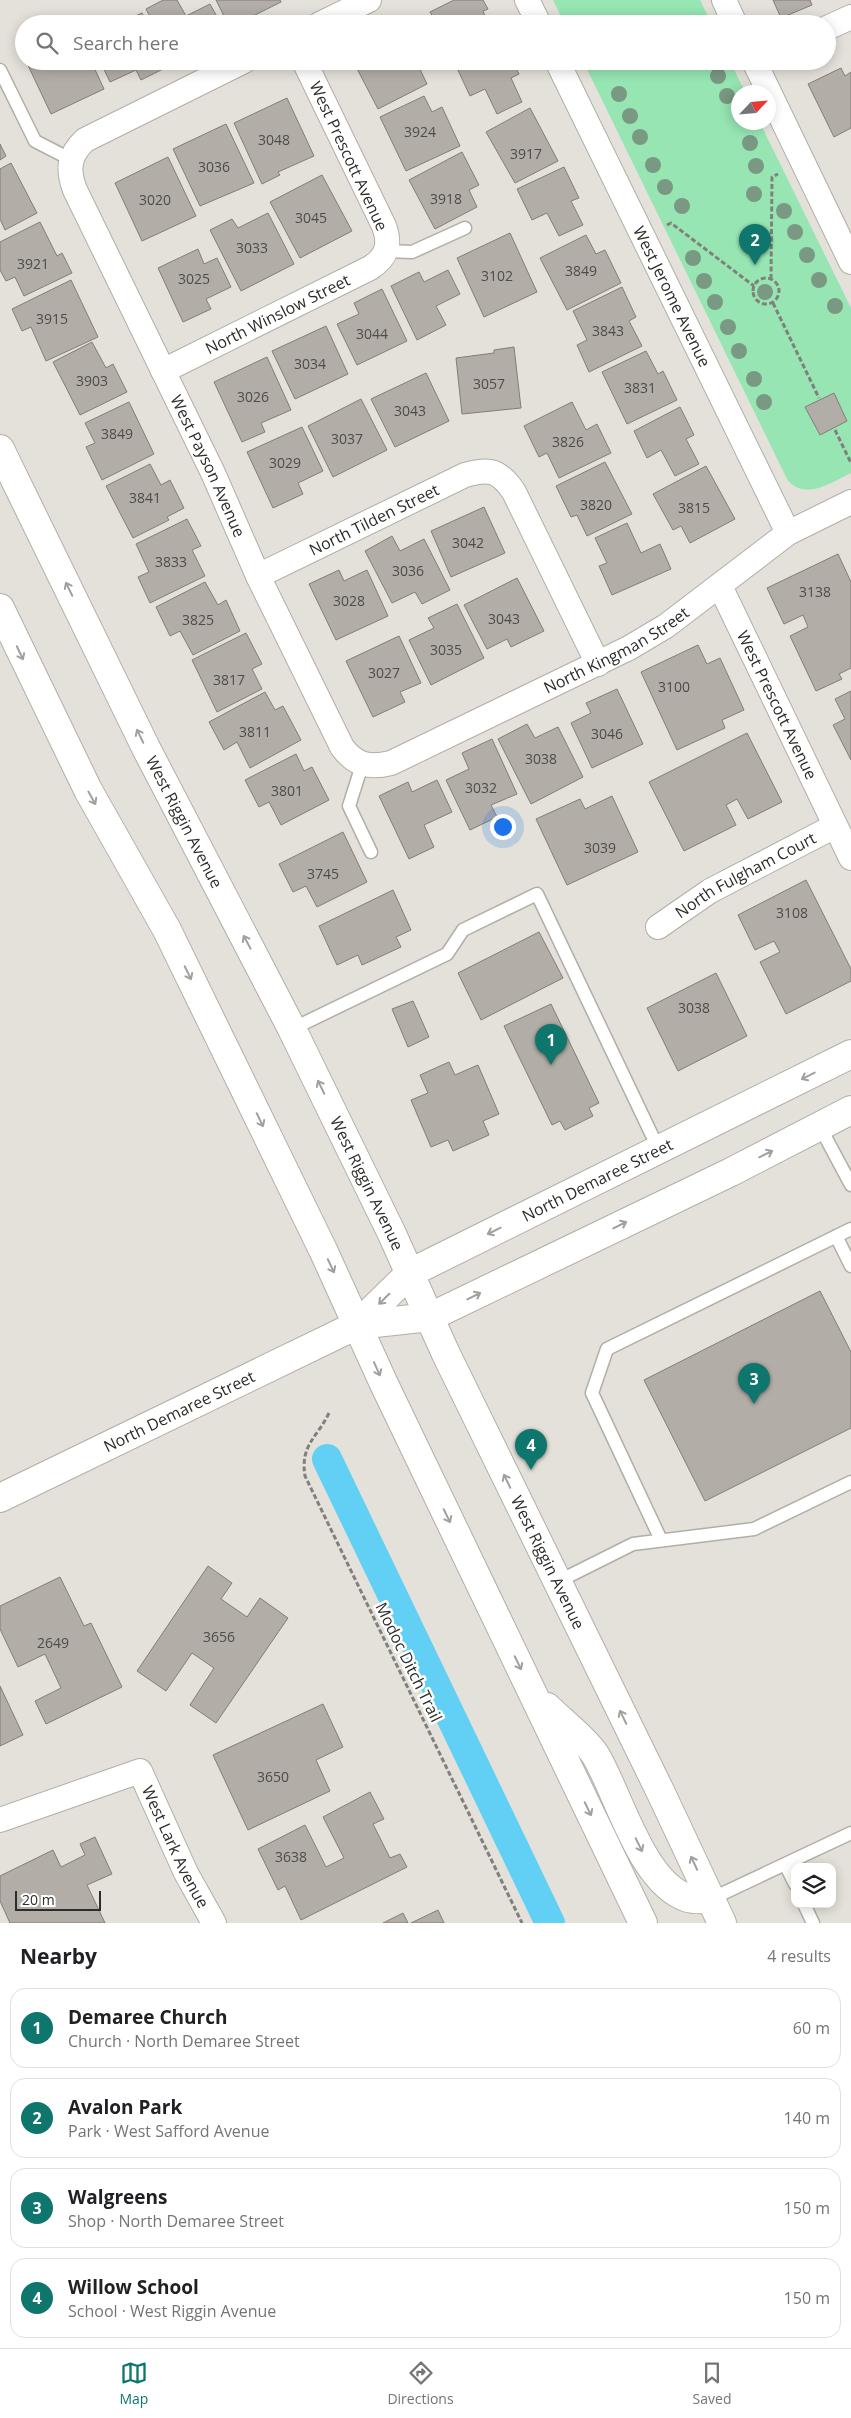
<!DOCTYPE html>
<meta charset="utf-8">
<style>
:root{--surface:#fff;--page:#f6f6f6;--text:#202124;--muted:#757577;--line:#e0e0e0;--accent:#0f766e}
body{margin:0;font-family:"Open Sans",sans-serif;background:var(--page);color:var(--text)}
.controls{position:absolute;right:15px;bottom:15px;display:grid;overflow:hidden;border-radius:10px;box-shadow:0 2px 12px #0003}
.controls button{width:45px;height:45px;display:grid;place-items:center;padding:0;border:0;border-bottom:1px solid var(--line);background:var(--surface);color:var(--text);font:25px sans-serif}
.compass{position:absolute;left:731px;top:85px;width:45px;height:45px;border-radius:50%;background:var(--surface);box-shadow:0 2px 12px #0003;rotate:64deg}
.scale{position:absolute;left:15px;bottom:12px;width:86px;box-sizing:border-box;padding-left:5px;border:2px solid #2c2c28;border-top:0;font-size:14px;line-height:18px;white-space:nowrap;color:#2c2c28;-webkit-text-stroke:4px #fff;paint-order:stroke}
.you{position:absolute;left:502px;top:826px;width:18px;height:18px;margin:-12px;border:4px solid #fff;border-radius:50%;background:#1a73e8;box-shadow:0 0 0 8px #1a73e833}
.badge{display:grid;place-items:center;width:32px;height:32px;border-radius:50%;background:var(--accent);color:#fff;font-size:16px;font-weight:700}
.pin{position:absolute;translate:-50% -41px;filter:drop-shadow(0 1px 2px #0008)}
.pin::after{content:'';position:absolute;top:26px;width:18px;height:15px;background:inherit;clip-path:polygon(0 0,100% 0,50% 100%)}
.list{margin:0;padding:0;list-style:none}
h2{display:flex;justify-content:space-between;align-items:center;height:65px;margin:0;padding:0 20px;font-size:21px}
h2 small{font-size:16px;font-weight:400;color:var(--muted)}
.list li{display:grid;grid-template-columns:32px 1fr auto;gap:15px;align-items:center;box-sizing:border-box;height:80px;margin:0 10px 10px;padding:0 10px;border:1px solid var(--line);border-radius:15px}
.list b{display:block;font-size:19px;white-space:nowrap}
.list p{margin:0;font-size:16px;white-space:nowrap;color:var(--muted)}
.list em{font-size:16px;font-style:normal;color:var(--muted)}
.icon{flex:none;width:28px;height:28px;fill:none;stroke:currentColor;stroke-width:2;stroke-linecap:round;stroke-linejoin:round}
.map{position:relative;flex:none;width:851px;height:1923px;overflow:hidden}
.search{position:absolute;background:var(--surface);box-shadow:0 2px 12px #0003;left:15px;right:15px;top:15px;height:55px;display:flex;align-items:center;gap:12px;box-sizing:border-box;padding:0 18px;border-radius:28px;color:var(--muted);font-size:19px}
.sheet{height:425px;background:var(--surface)}
nav{display:flex;justify-content:space-around;align-items:center;box-sizing:border-box;height:70px;border-top:1px solid var(--line);background:var(--surface);font-size:14px;color:var(--muted)}
nav a{display:grid;justify-items:center;gap:2px}
nav .on{color:var(--accent)}
.map>svg:first-child{display:block}
.green{fill:#97e5b3}
.lines{fill:none;stroke-linecap:round;stroke-linejoin:round}
.canal{stroke:#62d0f4;stroke-width:30}
.building{fill:#b3ada7;stroke:#837d77}
.lane-casing{stroke:#b0afa7;stroke-width:15}
.street-casing{stroke:#b0afa7;stroke-width:26}
.secondary-casing{stroke:#b0afa7;stroke-width:30}
.path{stroke:#81807b;stroke-width:3;stroke-dasharray:5 2.5;stroke-linecap:butt}
.lane{stroke:#fff;stroke-width:12}
.street{stroke:#fff;stroke-width:24}
.secondary{stroke:#fff;stroke-width:28}
.tree{fill:#799983}
.oneway{stroke:#a0a09e}
.labels{text-anchor:middle;dominant-baseline:central;stroke-width:5;stroke-linejoin:round;paint-order:stroke}
.number-label{font-size:14px;fill:#4e4c48}
.street-label{font-size:16px;fill:#2c2c28;stroke:#fff}
</style>
<div class="map">
<svg width="851" height="1923" viewBox="0 0 851 1923">
<rect width="100%" height="100%" fill="#e3e1d9"/>
<path class="green" d="M553,0H700L712,24H565Z
M583,61H730L745,92H738V122L760,123L851,308V473C832,482 804,502 787,479Z"/>
<g class="lines">
<path class="canal" d="M327,1459L550,1923"/>
</g>
<path class="building" d="M163,0H177L186,16L210,4L221,24H154L146,9Z
M216,0H280L281,2L237,24H228Z
M454,0H483L488,9L483,11L488,24H437L430,12Z
M773,0H810L812,5L781,18Z
M142,13L147,24H117Z
M26,61H91L104,89L51,114Z
M100,61H164L167,67L141,80L136,70L110,82Z
M353,61H416L427,84L378,109Z
M444,61H461L448,68Z
M471,61H512L519,74L511,78L522,102L497,114L485,89L470,96L457,68Z
M841,68L845,76L851,72V128L834,137L808,84Z
M424,96L432,112L442,107L460,146L406,171L380,117Z
M287,98L314,156L278,172L280,175L262,184L234,123Z
M530,108L558,161L515,183L486,132Z
M226,124L254,183L200,206L173,149Z
M0,144L6,156L0,160Z
M462,152L479,185L469,190L477,207L435,229L409,180Z
M168,157L196,216L142,241L115,183Z
M11,163L37,213L5,230L0,219V169Z
M564,167L579,198L571,201L583,225L559,236L547,213L532,220L517,189Z
M322,175L352,231L300,258L270,202Z
M268,213L294,264L241,291L210,230L232,219L238,228Z
M40,222L57,256L62,253L72,273L24,296L15,277L6,281L0,270V242Z
M510,233L537,292L484,317L457,258Z
M586,235L596,254L605,250L621,283L567,310L540,258Z
M198,249L204,264L217,258L231,287L206,299L211,309L183,322L158,268Z
M448,270L460,294L436,306L446,325L417,340L391,286L419,272L424,282Z
M71,280L98,337L46,361L31,327L22,331L12,309Z
M622,287L636,317L629,321L642,346L589,372L577,345L587,340L573,311Z
M382,289L407,341L357,365L337,324L359,314L354,303Z
M326,326L348,374L295,399L272,351Z
M92,342L106,368L113,364L127,392L80,415L53,362Z
M514,347L521,408L462,414L456,358L494,353V350Z
M646,351L658,374L663,371L677,400L627,424L602,372Z
M267,357L291,410L261,423L265,432L242,442L214,382Z
M426,373L449,421L395,447L371,399Z
M834,393L847,421L820,435L805,407Z
M361,399L387,450L333,477L308,426Z
M129,402L154,454L102,480L86,447L95,443L85,423Z
M572,402L586,430L597,424L611,453L559,478L547,453L539,457L524,426Z
M680,407L694,435L686,439L699,464L675,476L661,450L647,458L634,431Z
M302,427L323,471L298,483L303,494L273,508L247,452Z
M605,462L632,514L587,536L577,515L571,517L556,486Z
M150,464L161,485L170,480L184,508L167,517L169,520L133,538L106,486Z
M706,466L735,519L690,543L681,526L673,530L653,494Z
M484,507L505,553L451,577L431,531Z
M187,519L201,546L192,550L205,576L150,603L138,577L149,572L136,544Z
M627,523L641,553L660,544L671,569L612,595L599,566L607,563L595,538Z
M392,536L400,551L424,539L450,590L422,604L415,592L392,603L365,551Z
M838,554L851,582V668L839,674L842,679L816,691L790,636L808,627L803,615L784,624L767,588Z
M339,570L344,581L367,570L388,616L336,640L309,584Z
M517,578L544,631L511,647L507,639L487,649L464,605Z
M205,582L218,605L226,600L240,631L193,655L180,631L170,636L156,607Z
M457,604L484,658L431,685L409,640L434,628L428,618Z
M246,633L262,664L252,669L262,689L217,712L192,660Z
M399,636L421,683L400,692L405,702L373,717L346,661Z
M698,645L707,664L720,658L744,710L722,720L725,728L677,750L641,672Z
M617,689L643,744L592,768L571,723L591,713L586,703Z
M851,691V760L833,725L845,719L835,699Z
M265,692L275,710L283,706L301,740L250,768L237,742L224,750L209,722Z
M527,724L535,738L558,727L583,777L531,804L498,739Z
M747,733L782,802L748,819L737,799L726,805L736,825L684,851L649,782Z
M492,739L517,794L491,805L497,817L470,830L446,780L469,769L462,753Z
M296,754L304,771L312,767L329,800L281,825L269,802L259,807L245,780Z
M437,780L452,812L424,825L434,847L409,859L379,796L408,782L412,792Z
M612,796L638,852L567,885L536,819L580,799L585,809Z
M343,832L367,882L317,907L306,886L293,892L279,864Z
M806,880L851,969V981L786,1014L760,962L780,952L774,941L755,950L738,915Z
M393,890L411,930L396,937L401,947L362,965L358,955L337,965L319,926Z
M539,932L563,978L481,1020L458,973Z
M716,973L747,1036L678,1071L647,1008Z
M413,1001L429,1037L408,1047L392,1009Z
M551,1004L599,1103L589,1108L593,1116L565,1130L560,1121L552,1125L504,1026Z
M449,1062L455,1075L478,1065L499,1114L483,1121L489,1135L453,1151L448,1140L431,1147L411,1100L428,1093L420,1075Z
M820,1291L851,1352V1428L705,1501L644,1380Z
M208,1566L232,1583L221,1599L247,1617L260,1598L288,1618L216,1723L190,1705L214,1668L192,1653L166,1691L137,1671Z
M60,1577L84,1626L91,1623L122,1687L46,1724L35,1701L61,1688L45,1654L18,1667L0,1629V1606Z
M0,1686L23,1735L0,1746Z
M323,1704L343,1747L316,1760L330,1791L248,1830L213,1755Z
M370,1792L384,1819L373,1824L390,1858L400,1854L407,1867L301,1920L285,1886L278,1890L258,1849L305,1825L326,1867L344,1858L323,1817Z
M95,1837L112,1874L87,1885L105,1923H10L0,1901V1876L53,1850L61,1867L85,1855L80,1844Z
M438,1910L444,1923H411Z
M403,1913L408,1923H383Z"/>
<g class="lines">
<g class="lane-casing">
<path id="lane" d="M0,70L35,141L70,159
M387,251L412,252L465,228
M362,765L349,806L371,852
M292,1029L447,954L463,930L537,894L659,1150
M820,1127L851,1185
M836,1236L851,1266
M661,1540L592,1393L607,1349L851,1229
M557,1582L633,1544L754,1529L851,1482
M786,1866L795,1884
M711,1899L851,1833
M804,1904L813,1923"/>
</g>
<g class="street-casing">
<g id="street">
<path d="M527,0L539,24"/>
<path d="M724,0L735,24"/>
<path d="M320,24L369,0"/>
<path d="M827,28L851,17"/>
<path id="s1" d="M244,61L85,140C69,155 67,169 75,190L213,473L258,576L342,747C356,766 370,768 391,763L629,648L666,626L788,533L851,502"/>
<path id="s2" d="M557,61L788,533"/>
<path d="M754,61L851,262"/>
<path id="s3" d="M163,371L370,268C387,257 391,245 384,226L304,61"/>
<path id="s4" d="M258,576L465,475C490,468 499,470 514,492L598,664"/>
<path id="s5" d="M720,586L851,858"/>
<path id="s6" d="M658,927L710,891L835,826"/>
<path id="s7" d="M0,1820L140,1771L186,1873L214,1923"/>
</g>
</g>
<g class="secondary-casing">
<g id="secondary">
<path id="s8" d="M0,449L146,748L292,1029L392,1234L446,1354L661,1793L722,1923"/>
<path d="M0,608L88,790L167,930L323,1250L384,1384L643,1923"/>
<path d="M357,1325L430,1317L731,1172L851,1110"/>
<path id="s9" d="M0,1498L357,1325L410,1273L851,1054"/>
<path d="M547,1707C560,1720 587,1741 596,1756C619,1795 642,1884 688,1898C695,1900 703,1899 711,1899"/>
</g>
</g>
<path class="path" d="M667,225L671,223L754,286
M753 291a13 13 0 1 1 26 0a13 13 0 1 1-26 0Z
M771,279L772,177L778,174
M773,303L819,398
M835,430L851,463
M329,1413C317,1438 300,1445 305,1476L522,1923"/>
<use href="#lane" class="lane"/>
<use href="#street" class="street"/>
<use href="#secondary" class="secondary"/>
</g>
<g class="tree">
<circle cx="718" cy="76" r="8"/>
<circle cx="619" cy="94" r="8"/>
<circle cx="727" cy="96" r="8"/>
<circle cx="630" cy="116" r="8"/>
<circle cx="640" cy="137" r="8"/>
<circle cx="750" cy="143" r="8"/>
<circle cx="653" cy="165" r="8"/>
<circle cx="756" cy="166" r="8"/>
<circle cx="665" cy="187" r="8"/>
<circle cx="754" cy="194" r="8"/>
<circle cx="682" cy="206" r="8"/>
<circle cx="784" cy="211" r="8"/>
<circle cx="795" cy="232" r="8"/>
<circle cx="807" cy="255" r="8"/>
<circle cx="693" cy="258" r="8"/>
<circle cx="819" cy="280" r="8"/>
<circle cx="704" cy="281" r="8"/>
<circle cx="765" cy="292" r="8"/>
<circle cx="715" cy="302" r="8"/>
<circle cx="835" cy="306" r="8"/>
<circle cx="728" cy="327" r="8"/>
<circle cx="739" cy="351" r="8"/>
<circle cx="754" cy="379" r="8"/>
<circle cx="764" cy="402" r="8"/>
</g>
<defs><path id="oneway-shaft" d="M-6 0H5M1.5-3L5.5 0L1.5 3" fill="none" stroke-width="1.6" stroke-linecap="round" stroke-linejoin="round" transform="scale(1.25)"/></defs>
<g class="oneway">
<use href="#oneway-shaft" transform="translate(69 589) rotate(-116)"/>
<use href="#oneway-shaft" transform="translate(20 653) rotate(65)"/>
<use href="#oneway-shaft" transform="translate(140 736) rotate(-116)"/>
<use href="#oneway-shaft" transform="translate(92 798) rotate(61)"/>
<use href="#oneway-shaft" transform="translate(247 942) rotate(-118)"/>
<use href="#oneway-shaft" transform="translate(188 973) rotate(64)"/>
<use href="#oneway-shaft" transform="translate(808 1076) rotate(153)"/>
<use href="#oneway-shaft" transform="translate(321 1087) rotate(-116)"/>
<use href="#oneway-shaft" transform="translate(260 1120) rotate(64)"/>
<use href="#oneway-shaft" transform="translate(766 1154) rotate(-26)"/>
<use href="#oneway-shaft" transform="translate(620 1225) rotate(-26)"/>
<use href="#oneway-shaft" transform="translate(494 1231) rotate(154)"/>
<use href="#oneway-shaft" transform="translate(331 1266) rotate(65)"/>
<use href="#oneway-shaft" transform="translate(474 1296) rotate(-26)"/>
<use href="#oneway-shaft" transform="translate(384 1299) rotate(135)"/>
<use href="#oneway-shaft" transform="translate(377 1369) rotate(66)"/>
<use href="#oneway-shaft" transform="translate(507 1481) rotate(-116)"/>
<use href="#oneway-shaft" transform="translate(447 1516) rotate(64)"/>
<use href="#oneway-shaft" transform="translate(518 1663) rotate(64)"/>
<use href="#oneway-shaft" transform="translate(623 1717) rotate(-116)"/>
<use href="#oneway-shaft" transform="translate(588 1809) rotate(64)"/>
<use href="#oneway-shaft" transform="translate(639 1845) rotate(64)"/>
<use href="#oneway-shaft" transform="translate(694 1863) rotate(-115)"/>
</g>
<g class="labels">
<g class="number-label">
<text x="420" y="131">3924</text>
<text x="274" y="139">3048</text>
<text x="526" y="153">3917</text>
<text x="214" y="166">3036</text>
<text x="446" y="198">3918</text>
<text x="155" y="199">3020</text>
<text x="311" y="217">3045</text>
<text x="252" y="247">3033</text>
<text x="33" y="263">3921</text>
<text x="581" y="270">3849</text>
<text x="497" y="275">3102</text>
<text x="194" y="278">3025</text>
<text x="52" y="318">3915</text>
<text x="608" y="330">3843</text>
<text x="372" y="333">3044</text>
<text x="310" y="363">3034</text>
<text x="92" y="380">3903</text>
<text x="489" y="383">3057</text>
<text x="640" y="387">3831</text>
<text x="253" y="396">3026</text>
<text x="410" y="410">3043</text>
<text x="117" y="433">3849</text>
<text x="347" y="438">3037</text>
<text x="568" y="441">3826</text>
<text x="285" y="462">3029</text>
<text x="145" y="497">3841</text>
<text x="596" y="504">3820</text>
<text x="694" y="507">3815</text>
<text x="468" y="542">3042</text>
<text x="171" y="561">3833</text>
<text x="408" y="570">3036</text>
<text x="815" y="591">3138</text>
<text x="349" y="600">3028</text>
<text x="504" y="618">3043</text>
<text x="198" y="619">3825</text>
<text x="446" y="649">3035</text>
<text x="384" y="672">3027</text>
<text x="229" y="679">3817</text>
<text x="674" y="686">3100</text>
<text x="255" y="731">3811</text>
<text x="607" y="733">3046</text>
<text x="541" y="758">3038</text>
<text x="481" y="787">3032</text>
<text x="287" y="790">3801</text>
<text x="600" y="847">3039</text>
<text x="323" y="873">3745</text>
<text x="792" y="912">3108</text>
<text x="694" y="1007">3038</text>
<text x="219" y="1636">3656</text>
<text x="53" y="1642">2649</text>
<text x="273" y="1776">3650</text>
<text x="291" y="1856">3638</text>
</g>
<g class="street-label">
<text transform="translate(349 156) rotate(65)">West Prescott Avenue</text>
<text stroke="none"><textPath href="#s2" startOffset="262">West Jerome Avenue</textPath></text>
<text stroke="none"><textPath href="#s3" startOffset="128">North Winslow Street</textPath></text>
<text stroke="none"><textPath href="#s1" startOffset="539">West Payson Avenue</textPath></text>
<text stroke="none"><textPath href="#s4" startOffset="129">North Tilden Street</textPath></text>
<text stroke="none"><textPath href="#s1" startOffset="1158">North Kingman Street</textPath></text>
<text stroke="none"><textPath href="#s5" startOffset="132">West Prescott Avenue</textPath></text>
<text stroke="none"><textPath href="#s8" startOffset="416">West Riggin Avenue</textPath></text>
<text stroke="none"><textPath href="#s6" startOffset="102">North Fulgham Court</textPath></text>
<text stroke="none"><textPath href="#s9" startOffset="680">North Demaree Street</textPath></text>
<text stroke="none"><textPath href="#s8" startOffset="821">West Riggin Avenue</textPath></text>
<text stroke="none"><textPath href="#s9" startOffset="199">North Demaree Street</textPath></text>
<text stroke="none"><textPath href="#s8" startOffset="1241">West Riggin Avenue</textPath></text>
<text transform="translate(409 1662) rotate(64)">Modoc Ditch Trail</text>
<text stroke="none"><textPath href="#s7" startOffset="232">West Lark Avenue</textPath></text>
</g>
</g>
</svg>
<div class="controls">
<button><svg class="icon" aria-label="layers" viewBox="0 0 24 24"><path d="M12 4l9 5-9 5-9-5zM3 14l9 5 9-5"/></svg></button>
</div>
<svg class="compass" viewBox="-18 -18 36 36"><path d="M0-13l5 13h-10z" fill="#e53935"/><path d="M0 13l5-13h-10z" fill="#757577"/></svg>
<div class="scale">20 m</div>
<div class="you"></div>
<div class="pin badge" style="left:551px;top:1065px">1</div>
<div class="pin badge" style="left:755px;top:265px">2</div>
<div class="pin badge" style="left:754px;top:1404px">3</div>
<div class="pin badge" style="left:531px;top:1470px">4</div>
<div class="search"><svg class="icon" aria-label="search" viewBox="0 0 24 24"><circle cx="10" cy="10" r="6"/><path d="M15 15l6 6"/></svg>Search here</div>
</div>
<section class="sheet">
<h2>Nearby<small>4 results</small></h2>
<ul class="list">
<li><span class="badge">1</span><div><b>Demaree Church</b><p>Church · North Demaree Street</p></div><em>60 m</em></li>
<li><span class="badge">2</span><div><b>Avalon Park</b><p>Park · West Safford Avenue</p></div><em>140 m</em></li>
<li><span class="badge">3</span><div><b>Walgreens</b><p>Shop · North Demaree Street</p></div><em>150 m</em></li>
<li><span class="badge">4</span><div><b>Willow School</b><p>School · West Riggin Avenue</p></div><em>150 m</em></li>
</ul>
</section>
<nav>
<a class="on"><svg class="icon" aria-label="map" viewBox="0 0 24 24"><path d="M3 6l6-2 6 2 6-2v14l-6 2-6-2-6 2zM9 4v14M15 6v14"/></svg>Map</a>
<a><svg class="icon" aria-label="directions" viewBox="0 0 24 24"><path d="M12 3l9 9-9 9-9-9zM9 14v-3h6M13 9l2 2-2 2"/></svg>Directions</a>
<a><svg class="icon" aria-label="saved" viewBox="0 0 24 24"><path d="M7 4h10v16l-5-4-5 4z"/></svg>Saved</a>
</nav>
